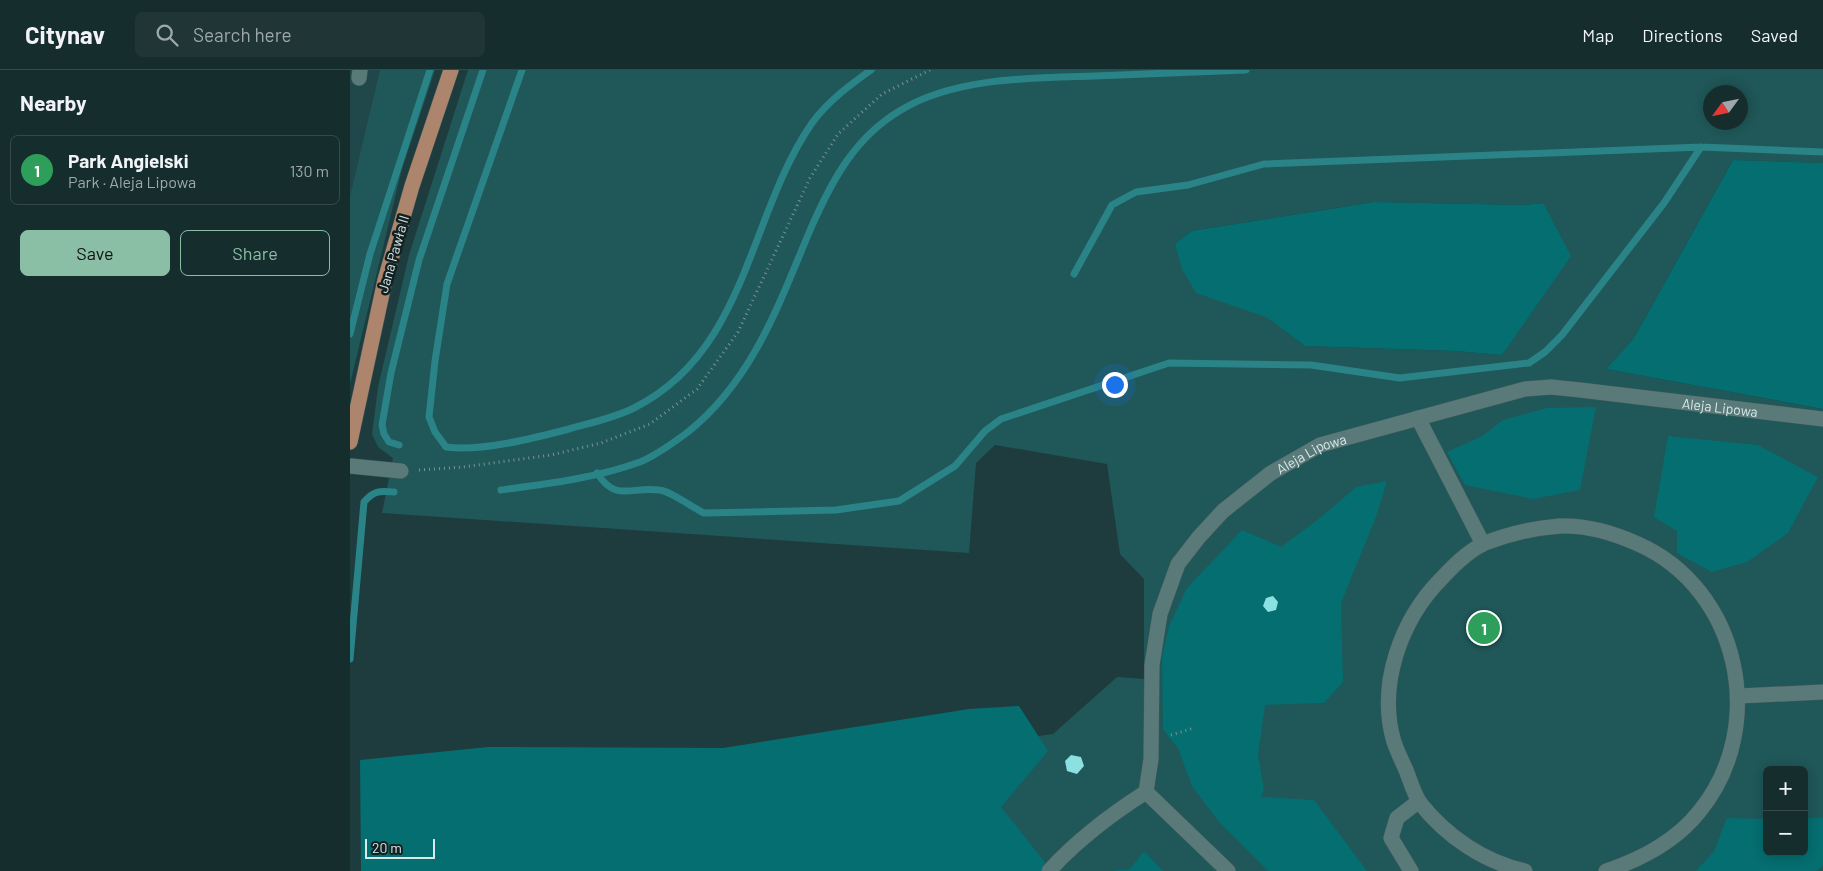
<!DOCTYPE html>
<meta charset="utf-8">
<style>
:root{--surface:#162d2e;--page:#1f3536;--text:#f1f3f6;--muted:#9ea8aa;--line:#35494a;--accent:#8abfa5}
body{margin:0;font-family:Barlow,sans-serif;background:var(--page);color:var(--text)}
.controls{position:absolute;right:15px;bottom:15px;display:grid;overflow:hidden;border-radius:8px;box-shadow:0 2px 12px #0003}
.controls button{width:45px;height:45px;display:grid;place-items:center;padding:0;border:0;border-bottom:1px solid var(--line);background:var(--surface);color:var(--text);font:25px sans-serif}
.compass{position:absolute;left:1353px;top:15px;width:45px;height:45px;border-radius:50%;background:var(--surface);box-shadow:0 2px 12px #0003;rotate:237deg}
.scale{position:absolute;left:15px;bottom:12px;width:70px;box-sizing:border-box;padding-left:5px;border:2px solid #d8e9e9;border-top:0;font-size:14px;line-height:18px;white-space:nowrap;color:#d8e9e9;-webkit-text-stroke:4px #132021;paint-order:stroke}
.you{position:absolute;left:764px;top:314px;width:18px;height:18px;margin:-12px;border:4px solid #fff;border-radius:50%;background:#1a73e8;box-shadow:0 0 0 8px #1a73e833}
.badge{display:grid;place-items:center;width:32px;height:32px;border-radius:50%;background:var(--accent);color:#fff;font-size:16px;font-weight:700}
.pin{position:absolute;translate:-50% -50%;border:2px solid #fff;box-shadow:0 1px 5px #0006}
.list{margin:0;padding:0;list-style:none}
h2{display:flex;justify-content:space-between;align-items:center;height:65px;margin:0;padding:0 20px;font-size:21px}
h2 small{font-size:16px;font-weight:400;color:var(--muted)}
.list li{display:grid;grid-template-columns:32px 1fr auto;gap:15px;align-items:center;box-sizing:border-box;height:70px;margin:0 10px 10px;padding:0 10px;border:1px solid var(--line);border-radius:8px}
.list b{display:block;font-size:19px;white-space:nowrap}
.list p{margin:0;font-size:16px;white-space:nowrap;color:var(--muted)}
.list em{font-size:16px;font-style:normal;color:var(--muted)}
.actions{display:flex;gap:10px;padding:15px 20px}
.actions a{flex:1;padding:11px 0;border:1px solid var(--accent);border-radius:8px;text-align:center;font-size:18px;color:var(--accent)}
.actions .main{background:var(--accent);color:#111}
.icon{flex:none;width:28px;height:28px;fill:none;stroke:currentColor;stroke-width:2;stroke-linecap:round;stroke-linejoin:round}
.map{position:relative;flex:none;width:1473px;height:801px;overflow:hidden}
header{display:flex;align-items:center;gap:30px;box-sizing:border-box;height:70px;padding:0 25px;background:var(--surface);border-bottom:1px solid var(--line)}
header strong{font-size:24px}
nav{display:flex;gap:28px;margin-inline-start:auto;font-size:18px}
.search{width:350px;height:45px;background:var(--page);display:flex;align-items:center;gap:12px;box-sizing:border-box;padding:0 18px;border-radius:8px;color:var(--muted);font-size:19px}
main{display:flex}
aside{flex:1;background:var(--surface)}
.map>svg:first-child{display:block}
.built{fill:#20484a}
.green{fill:#205758;fill-rule:evenodd}
.forest{fill:#056e70}
.lines{fill:none;stroke-linecap:round;stroke-linejoin:round}
.stream{stroke:#2a8386;stroke-width:7}
.building{fill:#8be0e2}
.minor-casing{stroke:#3f5a5b;stroke-width:16}
.major-casing{stroke:#3f5a5b;stroke-width:16}
.path{stroke:#7c9394;stroke-width:3;stroke-dasharray:1 4;stroke-linecap:butt}
.minor{stroke:#5a7a7a;stroke-width:15}
.major{stroke:#ad856d;stroke-width:15}
.labels{text-anchor:middle;dominant-baseline:central;stroke-width:5;stroke-linejoin:round;paint-order:stroke}
.street-label{font-size:14px;fill:#d8e9e9;stroke:#132021}
</style>
<header>
<strong>Citynav</strong>
<div class="search"><svg class="icon" aria-label="search" viewBox="0 0 24 24"><circle cx="10" cy="10" r="6"/><path d="M15 15l6 6"/></svg>Search here</div>
<nav><a>Map</a><a>Directions</a><a>Saved</a></nav>
</header>
<main>
<aside>
<h2>Nearby<small></small></h2>
<ul class="list">
<li><span class="badge" style="background:#2e9e5b">1</span><div><b>Park Angielski</b><p>Park · Aleja Lipowa</p></div><em>130 m</em></li>
</ul>
<div class="actions"><a class="main">Save</a><a>Share</a></div>
</aside>
<div class="map">
<svg width="1473" height="801" viewBox="0 0 1473 801">
<rect width="100%" height="100%" fill="#1e3c3d"/>
<path class="built" d="M0,0H31L0,127Z"/>
<path class="green" d="M30,0H85L52,99L0,314V126Z
M118,0H1473V93L1383,90L1284,268L1256,299L1473,339V801H367L689,666L703,664L767,607L794,609V509L770,484L757,394L645,375L626,393L619,483L32,443L43,388L28,377L22,364L28,317L59,185ZM1360,22H1390V52H1360ZM1024,132L1173,135L1193,133L1178,245L1152,285L1105,281L955,276L825,174L841,161ZM1417,700H1454V782H1417Z"/>
<path class="forest" d="M1383,90L1473,93V339L1256,299L1284,268Z
M1024,132L1173,135L1193,133L1221,186L1152,285L1105,281L955,276L918,248L846,223L832,199L825,174L841,161Z
M1246,337L1230,420L1183,429L1115,415L1097,382L1132,366L1153,350L1197,338Z
M1318,366L1408,375L1468,407L1438,463L1397,492L1362,502L1327,483V461L1304,447Z
M1037,411L1026,447L991,533L993,612L974,633L915,635L908,685L914,720L911,727L964,730L1017,801H918L869,752L842,716L828,678L813,660L812,586L819,556L837,518L892,460L931,477L970,448L1006,417Z
M669,636L698,681L651,737L702,801H11L10,690L138,677L373,678L619,639Z
M1377,748L1417,749V782H1454V748H1473V795L1466,801H1346L1364,781Z
M794,781L813,801H760L780,799Z"/>
<g class="lines">
<path class="stream" d="M172,0L97,214L85,291L79,347L85,362L96,377C130,382 185,368 219,359C240,353 264,348 284,338C398,281 398,145 462,53C478,31 500,15 521,0
M724,204L762,135L786,122L838,115L914,94L1351,77L1473,82
M0,264L20,184L80,0
M49,375L39,372L34,364L32,355L41,303L69,190L133,0
M247,403C266,433 282,416 309,420C321,421 341,437 354,443L486,440L549,431L605,396L635,361L651,349L819,293L961,295L1050,308L1179,293L1195,282L1212,265L1314,133L1351,77
M151,420C197,414 246,408 290,392C307,385 323,373 338,362C404,309 429,233 461,158C482,110 505,67 551,40C605,7 683,8 745,6C795,4 846,2 896,0
M0,589L14,432C24,420 30,421 44,422"/>
</g>
<path class="building" d="M923,526L928,532L926,540L918,542L913,536L916,528Z
M721,685L731,687L734,696L727,704L717,701L715,691Z"/>
<g class="lines">
<g class="minor-casing">
<g id="minor">
<path d="M9,8L10,0"/>
<path d="M1068,348L1133,474"/>
<path d="M0,396L51,401"/>
<path d="M1389,626L1473,622"/>
<path d="M699,801C728,769 760,745 796,722"/>
<path id="s1" d="M878,801L796,722L801,689L802,595L810,544L828,494L849,467L873,441L921,403L970,375L1175,319L1201,317L1230,320L1473,349"/>
<path d="M1061,801L1041,768L1047,748L1069,731"/>
<path d="M1175,801C1134,792 1096,766 1070,733C1064,724 1060,710 1056,700C1052,691 1047,681 1044,672C1027,615 1051,549 1092,508C1103,496 1120,480 1135,473C1158,464 1185,458 1210,456C1236,455 1264,463 1288,474C1390,519 1419,657 1349,742C1325,772 1292,789 1256,801"/>
</g>
</g>
<g class="major-casing">
<path id="major" d="M0,372L35,210L62,116L101,0"/>
</g>
<path class="path" d="M69,400L113,397L201,385L251,373L300,354L347,319L388,262L460,108L488,64L532,24L580,0
M821,665L844,658"/>
<use href="#minor" class="minor"/>
<use href="#major" class="major"/>
</g>
<g class="labels">
<g class="street-label">
<text transform="translate(43 184) rotate(-74)">Jana Pawła II</text>
<text stroke="none"><textPath href="#s1" startOffset="942">Aleja Lipowa</textPath></text>
<text stroke="none"><textPath href="#s1" startOffset="522">Aleja Lipowa</textPath></text>
</g>
</g>
</svg>
<div class="controls">
<button>+</button>
<button>−</button>
</div>
<svg class="compass" viewBox="-18 -18 36 36"><path d="M0-13l5 13h-10z" fill="#e53935"/><path d="M0 13l5-13h-10z" fill="#9ea8aa"/></svg>
<div class="scale">20 m</div>
<div class="you"></div>
<div class="pin badge" style="left:1134px;top:558px;background:#2e9e5b">1</div>
</div>
</main>
